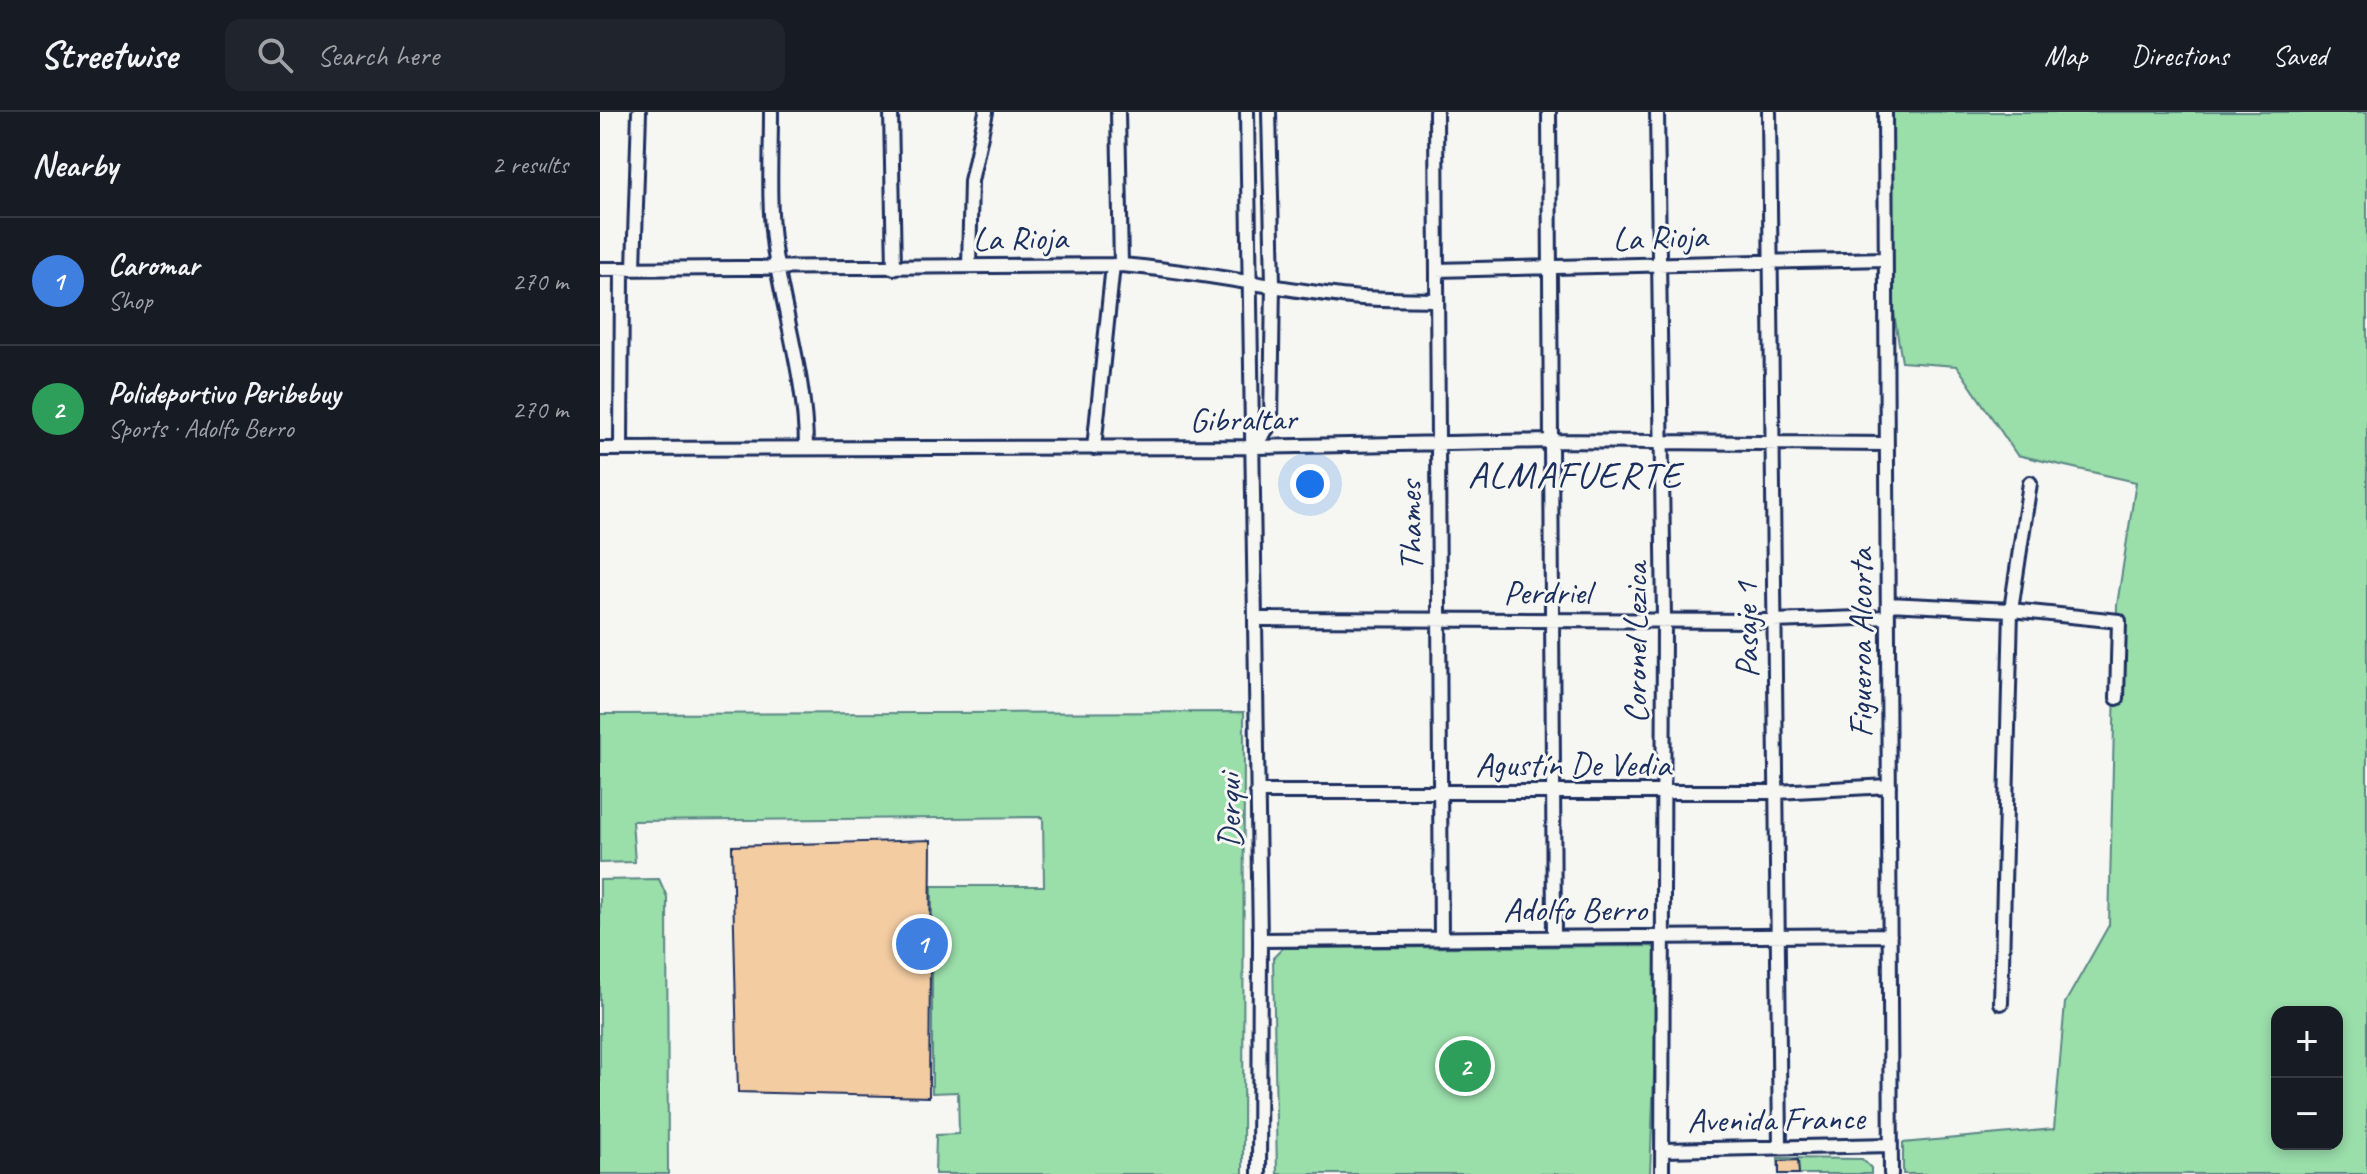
<!DOCTYPE html>
<meta charset="utf-8">
<style>
:root{--surface:#171b24;--page:#20242c;--text:#f1f3f6;--muted:#9ea1a6;--line:#363941;--accent:#0b8043}
body{margin:0;font-family:Caveat,sans-serif;background:var(--page);color:var(--text)}
.controls{position:absolute;right:24px;bottom:24px;display:grid;overflow:hidden;border-radius:16px;box-shadow:0 4px 12px #0003}
.controls button{width:72px;height:72px;display:grid;place-items:center;padding:0;border:0;border-bottom:2px solid var(--line);background:var(--surface);color:var(--text);font:40px sans-serif}
.you{position:absolute;left:710px;top:372px;width:28px;height:28px;margin:-20px;border:6px solid #fff;border-radius:50%;background:#1a73e8;box-shadow:0 0 0 12px #1a73e833}
.badge{display:grid;place-items:center;width:52px;height:52px;border-radius:50%;background:var(--accent);color:#fff;font-size:26px;font-weight:700}
.pin{position:absolute;translate:-50% -50%;border:4px solid #fff;box-shadow:0 2px 8px #0006}
.list{margin:0;padding:0;list-style:none}
h2{display:flex;justify-content:space-between;align-items:center;height:104px;margin:0;padding:0 32px;font-size:34px}
h2 small{font-size:26px;font-weight:400;color:var(--muted)}
.list li{display:grid;grid-template-columns:52px 1fr auto;gap:24px;align-items:center;box-sizing:border-box;height:128px;padding:0 32px;border-top:2px solid var(--line)}
.list b{display:block;font-size:30px;white-space:nowrap}
.list p{margin:0;font-size:26px;white-space:nowrap;color:var(--muted)}
.list em{font-size:26px;font-style:normal;color:var(--muted)}
.icon{flex:none;width:44px;height:44px;fill:none;stroke:currentColor;stroke-width:2;stroke-linecap:round;stroke-linejoin:round}
.map{position:relative;flex:none;width:1767px;height:1062px;overflow:hidden}
header{display:flex;align-items:center;gap:48px;box-sizing:border-box;height:112px;padding:0 40px;background:var(--surface);border-bottom:2px solid var(--line)}
header strong{font-size:38px}
nav{display:flex;gap:44px;margin-inline-start:auto;font-size:28px}
.search{width:560px;height:72px;background:var(--page);display:flex;align-items:center;gap:20px;box-sizing:border-box;padding:0 28px;border-radius:16px;color:var(--muted);font-size:30px}
main{display:flex}
aside{flex:1;background:var(--surface)}
.map>svg:first-child{display:block}
.green{fill:#9adeaa;stroke:#5a8684;stroke-width:2;fill-rule:evenodd}
.building{fill:#f3cca2;stroke:#1b2f5e;stroke-width:2}
.lines{fill:none;stroke-linecap:round;stroke-linejoin:round}
.minor-casing{stroke:#1b2f5e;stroke-width:18}
.minor{stroke:#f6f6f2;stroke-width:12}
.labels{text-anchor:middle;dominant-baseline:central;stroke-width:6;stroke-linejoin:round;paint-order:stroke}
.street-label{font-size:34px;fill:#1b2f5e;stroke:#f6f6f2}
.quarter-label{font-size:38px;letter-spacing:2px;fill:#1b2f5e;stroke:#f6f6f2}
</style>
<header>
<strong>Streetwise</strong>
<div class="search"><svg class="icon" aria-label="search" viewBox="0 0 24 24"><circle cx="10" cy="10" r="6"/><path d="M15 15l6 6"/></svg>Search here</div>
<nav><a>Map</a><a>Directions</a><a>Saved</a></nav>
</header>
<main>
<aside>
<h2>Nearby<small>2 results</small></h2>
<ul class="list">
<li><span class="badge" style="background:#3f7fe0">1</span><div><b>Caromar</b><p>Shop</p></div><em>270 m</em></li>
<li><span class="badge" style="background:#2e9e5b">2</span><div><b>Polideportivo Peribebuy</b><p>Sports · Adolfo Berro</p></div><em>270 m</em></li>
</ul>
</aside>
<div class="map">
<svg width="1767" height="1062" viewBox="0 0 1767 1062">
<rect width="100%" height="100%" fill="#f6f6f2"/>
<filter id="ink" filterUnits="userSpaceOnUse"><feTurbulence type="fractalNoise" baseFrequency=".0125" numOctaves="2"/><feDisplacementMap in="SourceGraphic" scale="16" xChannelSelector="R" yChannelSelector="G"/><feConvolveMatrix kernelMatrix="1 2 1 2 8 2 1 2 1" color-interpolation-filters="sRGB"/></filter>
<g filter="url(#ink)">
<path class="green" d="M1285,0H1767V1062H1303V1031L1454,1017L1465,891L1509,813L1517,493L1536,370L1417,343L1357,254L1302,250L1285,147ZM1677,900H1737V1032H1677Z
M644,600L643,1062H335L336,1023L359,1022L358,980L332,981V774H444L443,705L32,709L35,750L0,751V602Z
M59,767L67,785L68,1062H0V768Z
M1052,834L1059,841L1050,1062H677L673,846L683,836Z
M1178,1046L1262,1047L1271,1056V1062H1179Z"/>
<path class="building" d="M331,728L329,985L138,980L132,734Z
M1198,1048L1199,1062H1179V1049Z"/>
<g class="lines">
<g class="minor-casing">
<path id="minor" d="M171,0C171,45 168,91 174,136C184,203 206,268 206,336
M291,0L294,156
M518,0L521,153
M647,0L660,828L659,1062
M836,0L841,826
M949,0L954,825
M1057,0L1064,507L1062,1062
M1169,0L1180,1035
M1285,0L1291,1062
M369,154L371,69L386,0
M34,156L39,0
M0,157L521,153C599,159 674,177 751,185C780,188 808,187 837,188
M837,158L1285,147
M654,335L671,311L673,171L669,0
M494,336L513,153
M0,337L654,335L951,329L1286,332
M21,337L22,157
M1430,371L1411,498L1519,509L1517,586
M1288,492L1411,498L1401,891
M655,507L1173,509L1288,505
M657,680H1176L1289,674
M660,828L1290,823
M1063,1038L1290,1033"/>
</g>
<use href="#minor" class="minor"/>
</g>
</g>
<g class="labels">
<g class="street-label">
<text transform="translate(1060 125) rotate(-2)">La Rioja</text>
<text transform="translate(420 126) rotate(-1)">La Rioja</text>
<text transform="translate(643 307) rotate(-1)">Gibraltar</text>
<text transform="translate(810 414) rotate(-91)">Thames</text>
<text x="947" y="480">Perdriel</text>
<text transform="translate(1146 518) rotate(-91)">Pasaje 1</text>
<text transform="translate(1035 531) rotate(-90)">Coronel Lezica</text>
<text transform="translate(1260 531) rotate(-90)">Figueroa Alcorta</text>
<text x="973" y="652">Agustín De Vedia</text>
<text transform="translate(629 699) rotate(-91)">Derqui</text>
<text x="975" y="797">Adolfo Berro</text>
<text transform="translate(1176 1007) rotate(-1)">Avenida France</text>
</g>
<g class="quarter-label">
<text x="975" y="362">ALMAFUERTE</text>
</g>
</g>
</svg>
<div class="controls">
<button>+</button>
<button>−</button>
</div>
<div class="you"></div>
<div class="pin badge" style="left:322px;top:832px;background:#3f7fe0">1</div>
<div class="pin badge" style="left:865px;top:954px;background:#2e9e5b">2</div>
</div>
</main>
